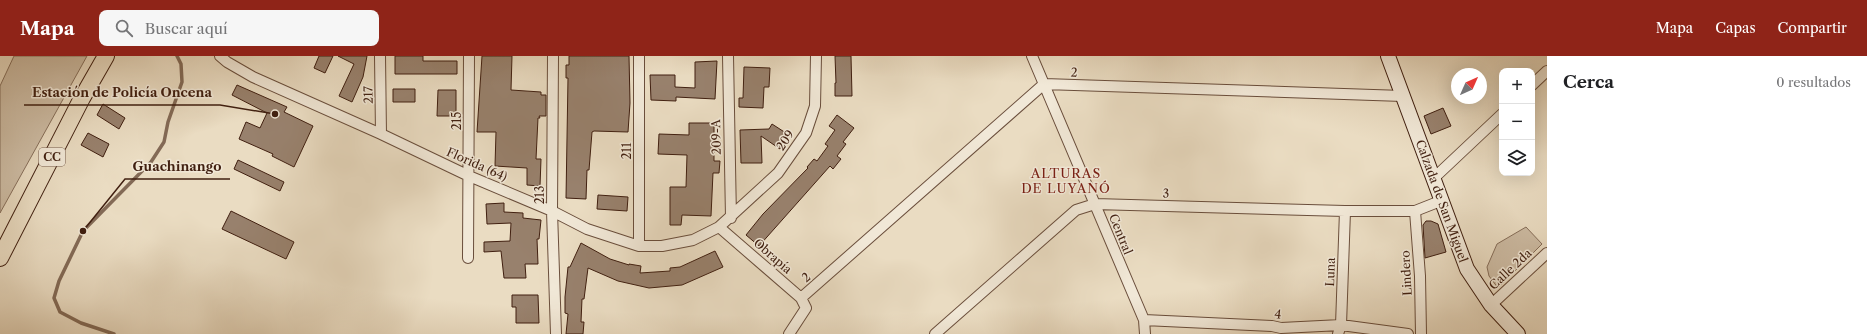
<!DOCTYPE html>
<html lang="es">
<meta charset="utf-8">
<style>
:root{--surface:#fff;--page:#f6f6f6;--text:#202124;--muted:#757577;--line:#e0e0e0;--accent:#8f2418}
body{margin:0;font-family:"Libre Caslon Text",serif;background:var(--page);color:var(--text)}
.controls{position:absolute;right:12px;top:12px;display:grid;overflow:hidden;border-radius:8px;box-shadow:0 4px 16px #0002}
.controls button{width:36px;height:36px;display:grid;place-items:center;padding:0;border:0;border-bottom:1px solid var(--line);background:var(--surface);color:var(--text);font:20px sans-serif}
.compass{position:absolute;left:1451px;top:12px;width:36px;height:36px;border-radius:50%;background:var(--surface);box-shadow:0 4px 16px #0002;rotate:45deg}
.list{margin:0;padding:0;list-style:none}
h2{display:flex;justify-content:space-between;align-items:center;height:52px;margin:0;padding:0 16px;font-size:17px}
h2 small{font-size:13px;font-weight:400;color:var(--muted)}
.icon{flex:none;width:22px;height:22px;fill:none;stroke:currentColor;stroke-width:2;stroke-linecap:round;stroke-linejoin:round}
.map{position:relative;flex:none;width:1547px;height:278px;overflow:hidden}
header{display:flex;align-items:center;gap:24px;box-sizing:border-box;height:56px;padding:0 20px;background:var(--accent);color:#fff}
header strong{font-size:19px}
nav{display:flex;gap:22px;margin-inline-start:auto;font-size:14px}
.search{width:280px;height:36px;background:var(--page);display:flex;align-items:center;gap:10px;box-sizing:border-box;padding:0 14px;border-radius:8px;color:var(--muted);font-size:15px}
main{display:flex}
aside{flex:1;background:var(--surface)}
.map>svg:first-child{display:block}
.green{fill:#cdbca4;stroke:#866e5a}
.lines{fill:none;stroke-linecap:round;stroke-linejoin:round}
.stream{stroke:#836a56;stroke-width:3.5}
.building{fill:#98816d;stroke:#401f10}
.street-casing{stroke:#6a4e3c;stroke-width:12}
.secondary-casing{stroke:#401f10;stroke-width:16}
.primary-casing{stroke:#401f10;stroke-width:18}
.street{stroke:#f1e8d7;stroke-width:10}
.secondary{stroke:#f1e8d7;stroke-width:14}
.primary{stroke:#eadcc2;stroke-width:16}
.labels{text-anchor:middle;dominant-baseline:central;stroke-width:3;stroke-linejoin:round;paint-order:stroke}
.shield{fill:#f1e8d7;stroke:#755b4c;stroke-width:1}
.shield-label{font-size:11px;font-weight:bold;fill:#401f10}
.street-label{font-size:12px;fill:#401f10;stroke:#f1e8d7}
.neighbourhood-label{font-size:13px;letter-spacing:1px;fill:#7a1f14;stroke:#f1e8d7}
.leader{fill:none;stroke:#401f10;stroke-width:1.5}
.callout-dot{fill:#401f10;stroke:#f1e8d7;stroke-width:1.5}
.callout-label{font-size:13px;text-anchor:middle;font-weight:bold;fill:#401f10;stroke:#f1e8d7;stroke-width:3;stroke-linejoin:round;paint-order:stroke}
</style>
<header>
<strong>Mapa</strong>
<div class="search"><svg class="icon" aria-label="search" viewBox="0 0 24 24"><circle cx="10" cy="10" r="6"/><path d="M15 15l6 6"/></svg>Buscar aquí</div>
<nav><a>Mapa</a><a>Capas</a><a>Compartir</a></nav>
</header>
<main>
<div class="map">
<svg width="1547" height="278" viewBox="0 0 1547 278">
<rect width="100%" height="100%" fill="#eadcc2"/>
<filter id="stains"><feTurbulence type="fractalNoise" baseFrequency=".005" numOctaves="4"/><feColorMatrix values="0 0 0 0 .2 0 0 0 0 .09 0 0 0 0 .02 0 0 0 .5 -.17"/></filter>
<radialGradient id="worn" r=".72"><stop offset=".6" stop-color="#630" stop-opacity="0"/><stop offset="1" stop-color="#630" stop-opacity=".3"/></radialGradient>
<path class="green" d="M14,0H87L0,157V30Z
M1526,171L1542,188L1498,232L1489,220L1487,211L1497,188Z"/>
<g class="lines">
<path class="stream" d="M114,278L81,267L60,256L54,242L59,225L83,175L151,106L164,86L168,66L182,26L181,8L177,0"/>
</g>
<path class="building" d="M319,0H333L325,17L314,12Z
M338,0H367L363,21L352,46L339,40L354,8Z
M395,0H423V5H457V18H395Z
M482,0H512L511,34L541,36V39H546V60H539L540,62H538L536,103H541L540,130L527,129V112L495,110L496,76H477Z
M569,0H629L630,47L628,76L594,75L592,76L589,114H587L586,143L566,142L568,22H566V9H569Z
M835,0H851L852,40H835V27H836Z
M717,5L715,43L676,41V45L651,44L650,19H675V31L695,32V6Z
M744,11L770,12L769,31H764L763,52L739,51V42H743Z
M237,29L287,51L284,56L313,70L294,111L272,100L273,98L239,83L246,66L260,72L267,57L232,39Z
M393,33H415V46H393Z
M438,34H456V60H437Z
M103,48L125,62L119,73L97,59Z
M1443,52L1451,70L1431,78L1424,60Z
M837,59L854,72L843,86L846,88L837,100L841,103L833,113L830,110L759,190L746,179L763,158L808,112L807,111L814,103L817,105L828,90L825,88L835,74L829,70Z
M689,67H714V105H720L719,117H713L711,160L682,159L681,169H670V131H686L687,99L658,98L659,78L689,79Z
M772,68L789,79L780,93L761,80L762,107H741L740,74L769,73Z
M88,77L109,88L103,101L81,89Z
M238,104L284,126L280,135L234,113Z
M598,139L628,141L627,155L597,153Z
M504,147V156L523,157V162L541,164L539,183H537L538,208H525L526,222H504L501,195L484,196V186L510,185L511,167L487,168L486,148Z
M231,155L294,186L286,203L222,173Z
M1426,165H1431L1438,168L1446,196L1425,202L1423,169Z
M581,187L610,203L629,209V208L641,210L640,217L670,215V212L680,211L715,195L723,211L682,229L649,232L618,225L588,212L584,243H582L581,266H584L583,278H566L568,258L565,257V241L568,211H570Z
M512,239H538L539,267H516V251H512Z"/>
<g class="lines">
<g class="street-casing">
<path id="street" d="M220,0L227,6L253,21L381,78L469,120L552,155L587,173L639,190H662L693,184L719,171L778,117L806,77L815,50L816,0
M380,0L381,78
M553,0L552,155L556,278
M728,0L731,162
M1032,0L1144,264L1145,278
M1532,29L1547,15
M1434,122L1502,58
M1415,155L1420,220L1421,278
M719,171L801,242L806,252L789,278
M639,190V0
M468,202L469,0
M801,242L1044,28L1403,40
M1491,249L1547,197
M1144,264L1272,270L1281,272L1341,269L1408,278
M935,278L1076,154L1095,148L1345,155H1415L1443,144
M1338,278L1341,269L1345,155"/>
</g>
<g class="secondary-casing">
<path id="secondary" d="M1388,0L1467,213L1491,249L1518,278"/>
</g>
<g class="primary-casing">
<path id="primary" d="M0,202L82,42L106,0"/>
</g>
<use href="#street" class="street"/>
<use href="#secondary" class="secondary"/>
<use href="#primary" class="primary"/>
</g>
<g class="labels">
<rect class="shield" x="39" y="92" width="26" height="18" rx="3"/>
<g class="shield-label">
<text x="52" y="101">CC</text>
</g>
<g class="street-label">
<text transform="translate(1074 16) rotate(2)">2</text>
<text transform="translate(368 39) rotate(-91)">217</text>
<text transform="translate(456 65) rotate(-90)">215</text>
<text transform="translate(716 81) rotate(-91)">209-A</text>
<text transform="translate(785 84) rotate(-56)">209</text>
<text transform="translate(626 95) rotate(-90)">211</text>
<text transform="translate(477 108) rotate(24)">Florida (64)</text>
<text transform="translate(1166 137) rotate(2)">3</text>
<text transform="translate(539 139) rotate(-90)">213</text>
<text transform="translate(1442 145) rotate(70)">Calzada de San Miguel</text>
<text transform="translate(1121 178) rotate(68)">Central</text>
<text transform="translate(773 200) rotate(41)">Obrapía</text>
<text transform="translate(1510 213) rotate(-43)">Calle 2da</text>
<text transform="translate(1330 216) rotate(-88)">Luna</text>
<text transform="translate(1406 217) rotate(-93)">Lindero</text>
<text transform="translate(806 221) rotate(-41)">2</text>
<text transform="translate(1278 258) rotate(6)">4</text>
</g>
<g class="neighbourhood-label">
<text x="1066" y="117">ALTURAS<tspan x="1066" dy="15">DE LUYANÓ</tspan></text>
</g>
</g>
<path class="leader" d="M275 58L220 49H24M83 175L125 123H230"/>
<g class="callout-dot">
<circle cx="275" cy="58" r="4"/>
<circle cx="83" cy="175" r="4"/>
</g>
<g class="callout-label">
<text x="122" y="41">Estación de Policía Oncena</text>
<text x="177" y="115">Guachinango</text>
</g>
<rect width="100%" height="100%" filter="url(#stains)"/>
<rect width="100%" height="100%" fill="url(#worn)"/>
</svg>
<div class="controls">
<button>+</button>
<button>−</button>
<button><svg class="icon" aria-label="layers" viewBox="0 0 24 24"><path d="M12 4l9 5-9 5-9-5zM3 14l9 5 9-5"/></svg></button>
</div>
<svg class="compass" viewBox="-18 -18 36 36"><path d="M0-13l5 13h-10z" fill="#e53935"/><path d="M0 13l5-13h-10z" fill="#757577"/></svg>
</div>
<aside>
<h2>Cerca<small>0 resultados</small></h2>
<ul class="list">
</ul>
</aside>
</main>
